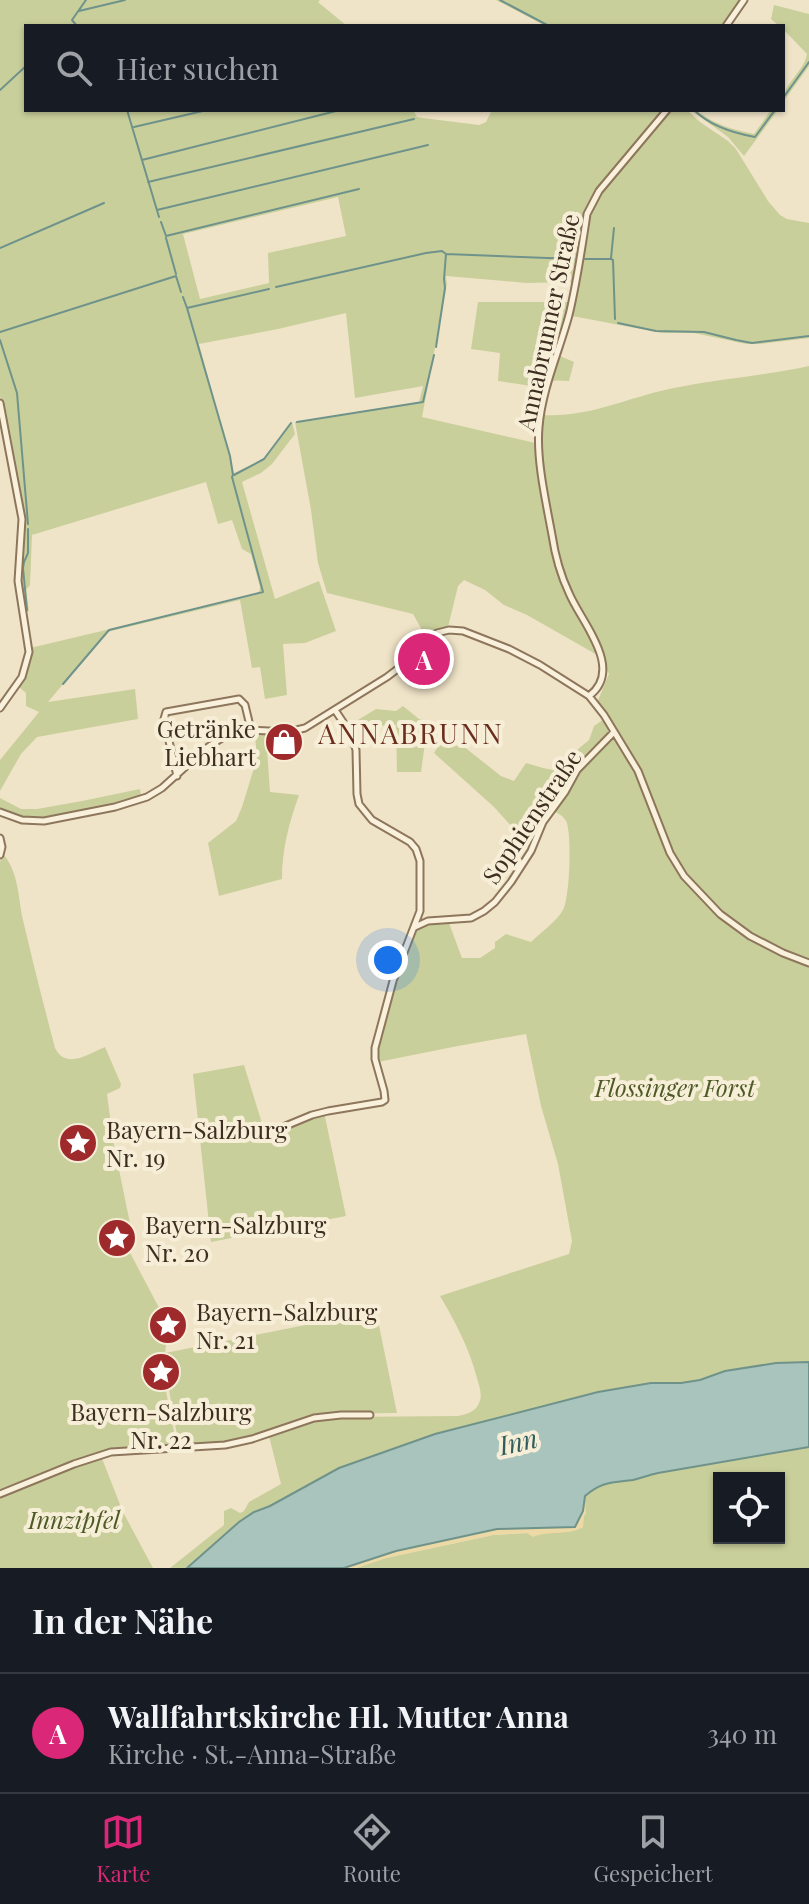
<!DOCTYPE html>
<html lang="de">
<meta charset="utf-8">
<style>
:root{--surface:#171b24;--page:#242831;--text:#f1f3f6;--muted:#9ea1a6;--line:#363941;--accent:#db2777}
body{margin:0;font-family:"Playfair Display",serif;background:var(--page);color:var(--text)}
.controls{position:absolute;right:24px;bottom:24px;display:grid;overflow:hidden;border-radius:0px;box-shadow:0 2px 6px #0004}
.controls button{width:72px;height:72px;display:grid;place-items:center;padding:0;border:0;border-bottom:2px solid var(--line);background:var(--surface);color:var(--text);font:40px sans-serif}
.you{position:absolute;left:388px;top:960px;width:28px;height:28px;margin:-20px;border:6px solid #fff;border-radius:50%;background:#1a73e8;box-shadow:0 0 0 12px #1a73e833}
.badge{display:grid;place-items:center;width:52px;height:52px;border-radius:50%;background:var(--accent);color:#fff;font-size:26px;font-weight:700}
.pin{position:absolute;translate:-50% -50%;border:4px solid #fff;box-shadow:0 2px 8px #0006}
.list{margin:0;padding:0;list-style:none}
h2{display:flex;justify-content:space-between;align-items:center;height:104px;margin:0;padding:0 32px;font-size:34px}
h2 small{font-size:26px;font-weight:400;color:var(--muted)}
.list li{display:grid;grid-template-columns:52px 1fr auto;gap:24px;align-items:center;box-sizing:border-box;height:120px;padding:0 32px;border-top:2px solid var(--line)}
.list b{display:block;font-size:30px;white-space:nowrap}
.list p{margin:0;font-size:26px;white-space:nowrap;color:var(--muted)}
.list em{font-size:26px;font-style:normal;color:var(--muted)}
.icon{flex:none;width:44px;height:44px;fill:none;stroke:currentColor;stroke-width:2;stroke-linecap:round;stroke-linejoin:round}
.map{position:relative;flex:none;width:809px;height:1568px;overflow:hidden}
.search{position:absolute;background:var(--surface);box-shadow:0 2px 6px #0004;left:24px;right:24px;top:24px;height:88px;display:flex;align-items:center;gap:20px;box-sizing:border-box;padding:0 28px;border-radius:0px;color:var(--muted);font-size:30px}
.sheet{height:224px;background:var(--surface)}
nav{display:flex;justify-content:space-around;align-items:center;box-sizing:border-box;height:112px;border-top:2px solid var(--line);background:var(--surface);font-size:22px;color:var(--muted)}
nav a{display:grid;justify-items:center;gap:4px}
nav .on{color:var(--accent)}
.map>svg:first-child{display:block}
.green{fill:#c9cf9b;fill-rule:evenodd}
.sand{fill:#ecd9a5}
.water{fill:#a9c4bc;stroke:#6f938a;stroke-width:2}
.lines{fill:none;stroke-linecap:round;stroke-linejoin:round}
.stream{stroke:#6f938a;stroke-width:2}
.street-casing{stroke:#8d765c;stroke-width:9}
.street{stroke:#faf1dc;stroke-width:5}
.labels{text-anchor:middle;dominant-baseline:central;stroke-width:8;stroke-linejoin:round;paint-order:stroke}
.street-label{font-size:24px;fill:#3d2e20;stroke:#f7eed8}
.poi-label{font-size:24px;fill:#3d2e20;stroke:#f7eed8;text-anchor:start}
.park-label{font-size:24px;font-style:italic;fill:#4d5a26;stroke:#f7eed8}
.water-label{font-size:26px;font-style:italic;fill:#2f5d5a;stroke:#f7eed8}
.quarter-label{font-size:28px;letter-spacing:2px;fill:#6b2e1e;stroke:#f7eed8}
</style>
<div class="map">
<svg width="809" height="1568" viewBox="0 0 809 1568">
<rect width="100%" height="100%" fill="#f0e4c8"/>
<path class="green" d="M0,0H320L318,2L347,26H26V110H413L417,117L423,118L479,125L486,122L492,110H663L641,139L668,110H687L700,122L728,141L736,149L768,201L780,215L787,219L809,223V338L759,344H746L694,333H662L572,316L589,219L582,234L573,282L527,283L446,276L447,284L422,417L540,444L543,415C587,418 627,398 669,389C715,379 763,376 809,366V1362L776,1363L725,1371L700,1380L681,1383H651L598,1392L435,1434L339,1468L270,1506L254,1512L239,1522L187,1568H170L224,1525V1511L231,1508L240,1513L244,1511L249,1502L281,1484L269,1436L319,1418L338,1417L458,1416C466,1414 476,1412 479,1403C483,1395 479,1386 477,1378C469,1348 456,1323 440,1296L569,1254L572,1241L558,1164L541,1106L526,1034L458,1046L378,1062L376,1051C383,1027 402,942 419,928C427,922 439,923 449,923L462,958H480L495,948V942L506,934L531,942C541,932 556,922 563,910C570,898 572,831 566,821C563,815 555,812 550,809L531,848L494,807L434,753L439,745L463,746L501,776L514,781L526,763L543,768L553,770L589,740L594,726L604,719L596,705L609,674L599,656L527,615L504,605L485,590L464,580L458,586L448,627L426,637L413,614L327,593L318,563L311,510L295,422L419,402L423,386L355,398L346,313L278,329L199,344L234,473L264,459L292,422L295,434L272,464L261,473L242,482L275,599L319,581L336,631L305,643L283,644L287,695L265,699L260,667L252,668L240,600L111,631L106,633L48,702L135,689L138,719L37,737L21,754L0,791V760L39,712L26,706V693L19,687L29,664L30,648L254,595L259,592L260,587L251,554L242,549L232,520L218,524L206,482L32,535L30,585L26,590L29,611L25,613L20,586V557L24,524L12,450L0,396ZM338,197L346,236L268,253L269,283L200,299L183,234Z
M496,0H741L724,26H546Z
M774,5L809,14V66L783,102C783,83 804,72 807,54L783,29V26H779L771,19Z
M691,110C700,111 706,118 715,122C727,128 741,131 754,134L771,110H778L744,156L728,137Z
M478,302H568L556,352L560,356L574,362L569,381C559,381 549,378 545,388L498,381L500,353L471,349Z
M403,706L419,719L428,722L421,772H397L396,725L354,727L353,723L376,709L396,711Z
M266,734L270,792L299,795C289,823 282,849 282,879L219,896L208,843L236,821L242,807L257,758L255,735Z
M140,789L141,796L112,805L33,819L10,814L0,808V798L21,809H37L82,801Z
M4,855C19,874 18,897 23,920C33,963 44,1006 55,1048C66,1070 88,1054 105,1047L121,1084L120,1088L107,1094L113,1140L134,1243L127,1247L166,1321L168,1329L165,1353L376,1311L397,1413L325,1414L311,1417L251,1438L224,1443L179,1446L166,1373L163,1376L176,1442L173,1446L128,1448L100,1453L0,1492V862L2,856Z
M244,1065L265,1133L298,1119L324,1112L346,1216L211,1242L193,1074Z
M809,1447V1568H356L386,1558L493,1535L527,1533L533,1536C549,1530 567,1535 583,1527L585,1496C602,1481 612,1483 633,1480C641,1478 649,1475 658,1473ZM719,1478H779V1538H719Z
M101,1456L123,1512L153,1568H0V1496Z"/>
<path class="sand" d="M585,1496L586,1514L583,1517V1527C568,1536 549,1530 533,1537L527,1533L493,1535L386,1558L356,1568H344L396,1551L497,1529L575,1527L584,1509Z"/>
<path class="water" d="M809,1362V1447L658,1473C649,1475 641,1478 633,1480C612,1483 602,1481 585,1496L583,1511L575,1527L497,1529L396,1551L344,1568H187L239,1522L254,1512L270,1506L339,1468L435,1434L598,1392L651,1383H681L700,1380L725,1371L776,1363Z"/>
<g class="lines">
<path class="stream" d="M500,0L549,26
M79,11L125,0
M77,26L72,20L86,0
M0,90L26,66
M783,98L809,62
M127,110L159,217
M694,110C710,126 733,133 755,137L775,110
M134,127L207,110
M142,160L340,110
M148,182L414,119
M157,210L428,145
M161,222L166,236L359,189
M166,238L176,274
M0,248L104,203
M611,258L614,228
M585,259H611L613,260L615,319
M276,287L426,253L442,251L446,254L574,259
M183,297L187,308L269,289
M618,323L656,331L704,332L736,340L752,343L809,336
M0,332L176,276L181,292
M0,340L17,393L28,524
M436,347L445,288L444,279L446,254
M297,422L423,402L434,355
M234,475L264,459L291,423
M27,610L23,568L24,562L28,553V529
M63,684L109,630L263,592L232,477L233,475L230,456L187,308"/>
<g class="street-casing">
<path id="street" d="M726,26L744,0
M0,403L22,519L18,581L29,652L22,677L0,708
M589,696C625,669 581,622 569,593C560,574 555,555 552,535C546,502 536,459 539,427C542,389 559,352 569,315C577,282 582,247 587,214L599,191L667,110
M177,776L164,719L166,712L239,699L245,705L251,730
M0,812L22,820L44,821L115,807L147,797L162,788L205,749L222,738L235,733L251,730L288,732L305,728L387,677L412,658L437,633L449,630L463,631L509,649L540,665L589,696L604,715L638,771L670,853L684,876L720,914L750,936L783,953L809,963
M0,838L2,847L0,855
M415,927L428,921L471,918L484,911L495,902L511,882L531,851L543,822L565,792L577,770L614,732
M271,1132L312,1115L328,1111L382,1102L385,1100L384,1091L375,1059V1048L393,981L420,911V861L416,849L410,842L372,820L359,804L357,794L356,750L351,734L335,710
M0,1494L74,1464L111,1452L225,1445L252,1439L314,1418L341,1415H370"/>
</g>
<use href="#street" class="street"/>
</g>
<defs>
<g id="shop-disc" transform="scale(2)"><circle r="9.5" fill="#9e2a2b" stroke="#f7eed8"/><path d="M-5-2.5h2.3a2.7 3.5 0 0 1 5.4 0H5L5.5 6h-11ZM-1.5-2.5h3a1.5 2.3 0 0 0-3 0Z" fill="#fff"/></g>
<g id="sight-disc" transform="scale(2)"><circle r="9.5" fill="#9e2a2b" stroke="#f7eed8"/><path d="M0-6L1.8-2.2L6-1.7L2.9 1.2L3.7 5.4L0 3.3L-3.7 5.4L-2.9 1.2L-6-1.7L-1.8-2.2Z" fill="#fff"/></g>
</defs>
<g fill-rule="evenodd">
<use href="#shop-disc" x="284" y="742"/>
<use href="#sight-disc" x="78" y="1143"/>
<use href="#sight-disc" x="117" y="1238"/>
<use href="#sight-disc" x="168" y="1325"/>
<use href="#sight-disc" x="161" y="1372"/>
</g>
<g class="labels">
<g class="street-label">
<text transform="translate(547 322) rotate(-78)">Annabrunner Straße</text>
<text transform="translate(531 816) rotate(-56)">Sophienstraße</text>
</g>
<g class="poi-label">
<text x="256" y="728" text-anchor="end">Getränke<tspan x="256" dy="28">Liebhart</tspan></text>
<text x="106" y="1129">Bayern-Salzburg<tspan x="106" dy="28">Nr. 19</tspan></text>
<text x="145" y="1224">Bayern-Salzburg<tspan x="145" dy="28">Nr. 20</tspan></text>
<text x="196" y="1311">Bayern-Salzburg<tspan x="196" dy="28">Nr. 21</tspan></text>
<text x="161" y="1411" text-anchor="middle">Bayern-Salzburg<tspan x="161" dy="28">Nr. 22</tspan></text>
</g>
<g class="park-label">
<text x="675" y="1087">Flossinger Forst</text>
<text x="74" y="1519">Innzipfel</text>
</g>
<g class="water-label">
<text transform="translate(518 1441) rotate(-13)">Inn</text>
</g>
<g class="quarter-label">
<text x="411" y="732">ANNABRUNN</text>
</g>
</g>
</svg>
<div class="controls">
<button><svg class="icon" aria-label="locate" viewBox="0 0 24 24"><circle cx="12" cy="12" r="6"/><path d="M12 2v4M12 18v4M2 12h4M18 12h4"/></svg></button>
</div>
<div class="you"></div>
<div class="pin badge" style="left:424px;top:659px">A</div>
<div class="search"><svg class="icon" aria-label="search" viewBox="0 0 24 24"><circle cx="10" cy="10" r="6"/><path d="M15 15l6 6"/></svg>Hier suchen</div>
</div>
<section class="sheet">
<h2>In der Nähe<small></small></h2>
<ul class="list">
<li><span class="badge">A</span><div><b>Wallfahrtskirche Hl. Mutter Anna</b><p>Kirche · St.-Anna-Straße</p></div><em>340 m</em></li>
</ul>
</section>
<nav>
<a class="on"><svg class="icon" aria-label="map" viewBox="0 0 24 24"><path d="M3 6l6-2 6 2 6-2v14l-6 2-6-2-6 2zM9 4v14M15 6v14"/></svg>Karte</a>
<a><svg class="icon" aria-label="directions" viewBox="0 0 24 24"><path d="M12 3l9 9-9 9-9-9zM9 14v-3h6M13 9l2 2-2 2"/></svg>Route</a>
<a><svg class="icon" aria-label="saved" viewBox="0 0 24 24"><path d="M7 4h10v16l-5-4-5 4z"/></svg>Gespeichert</a>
</nav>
